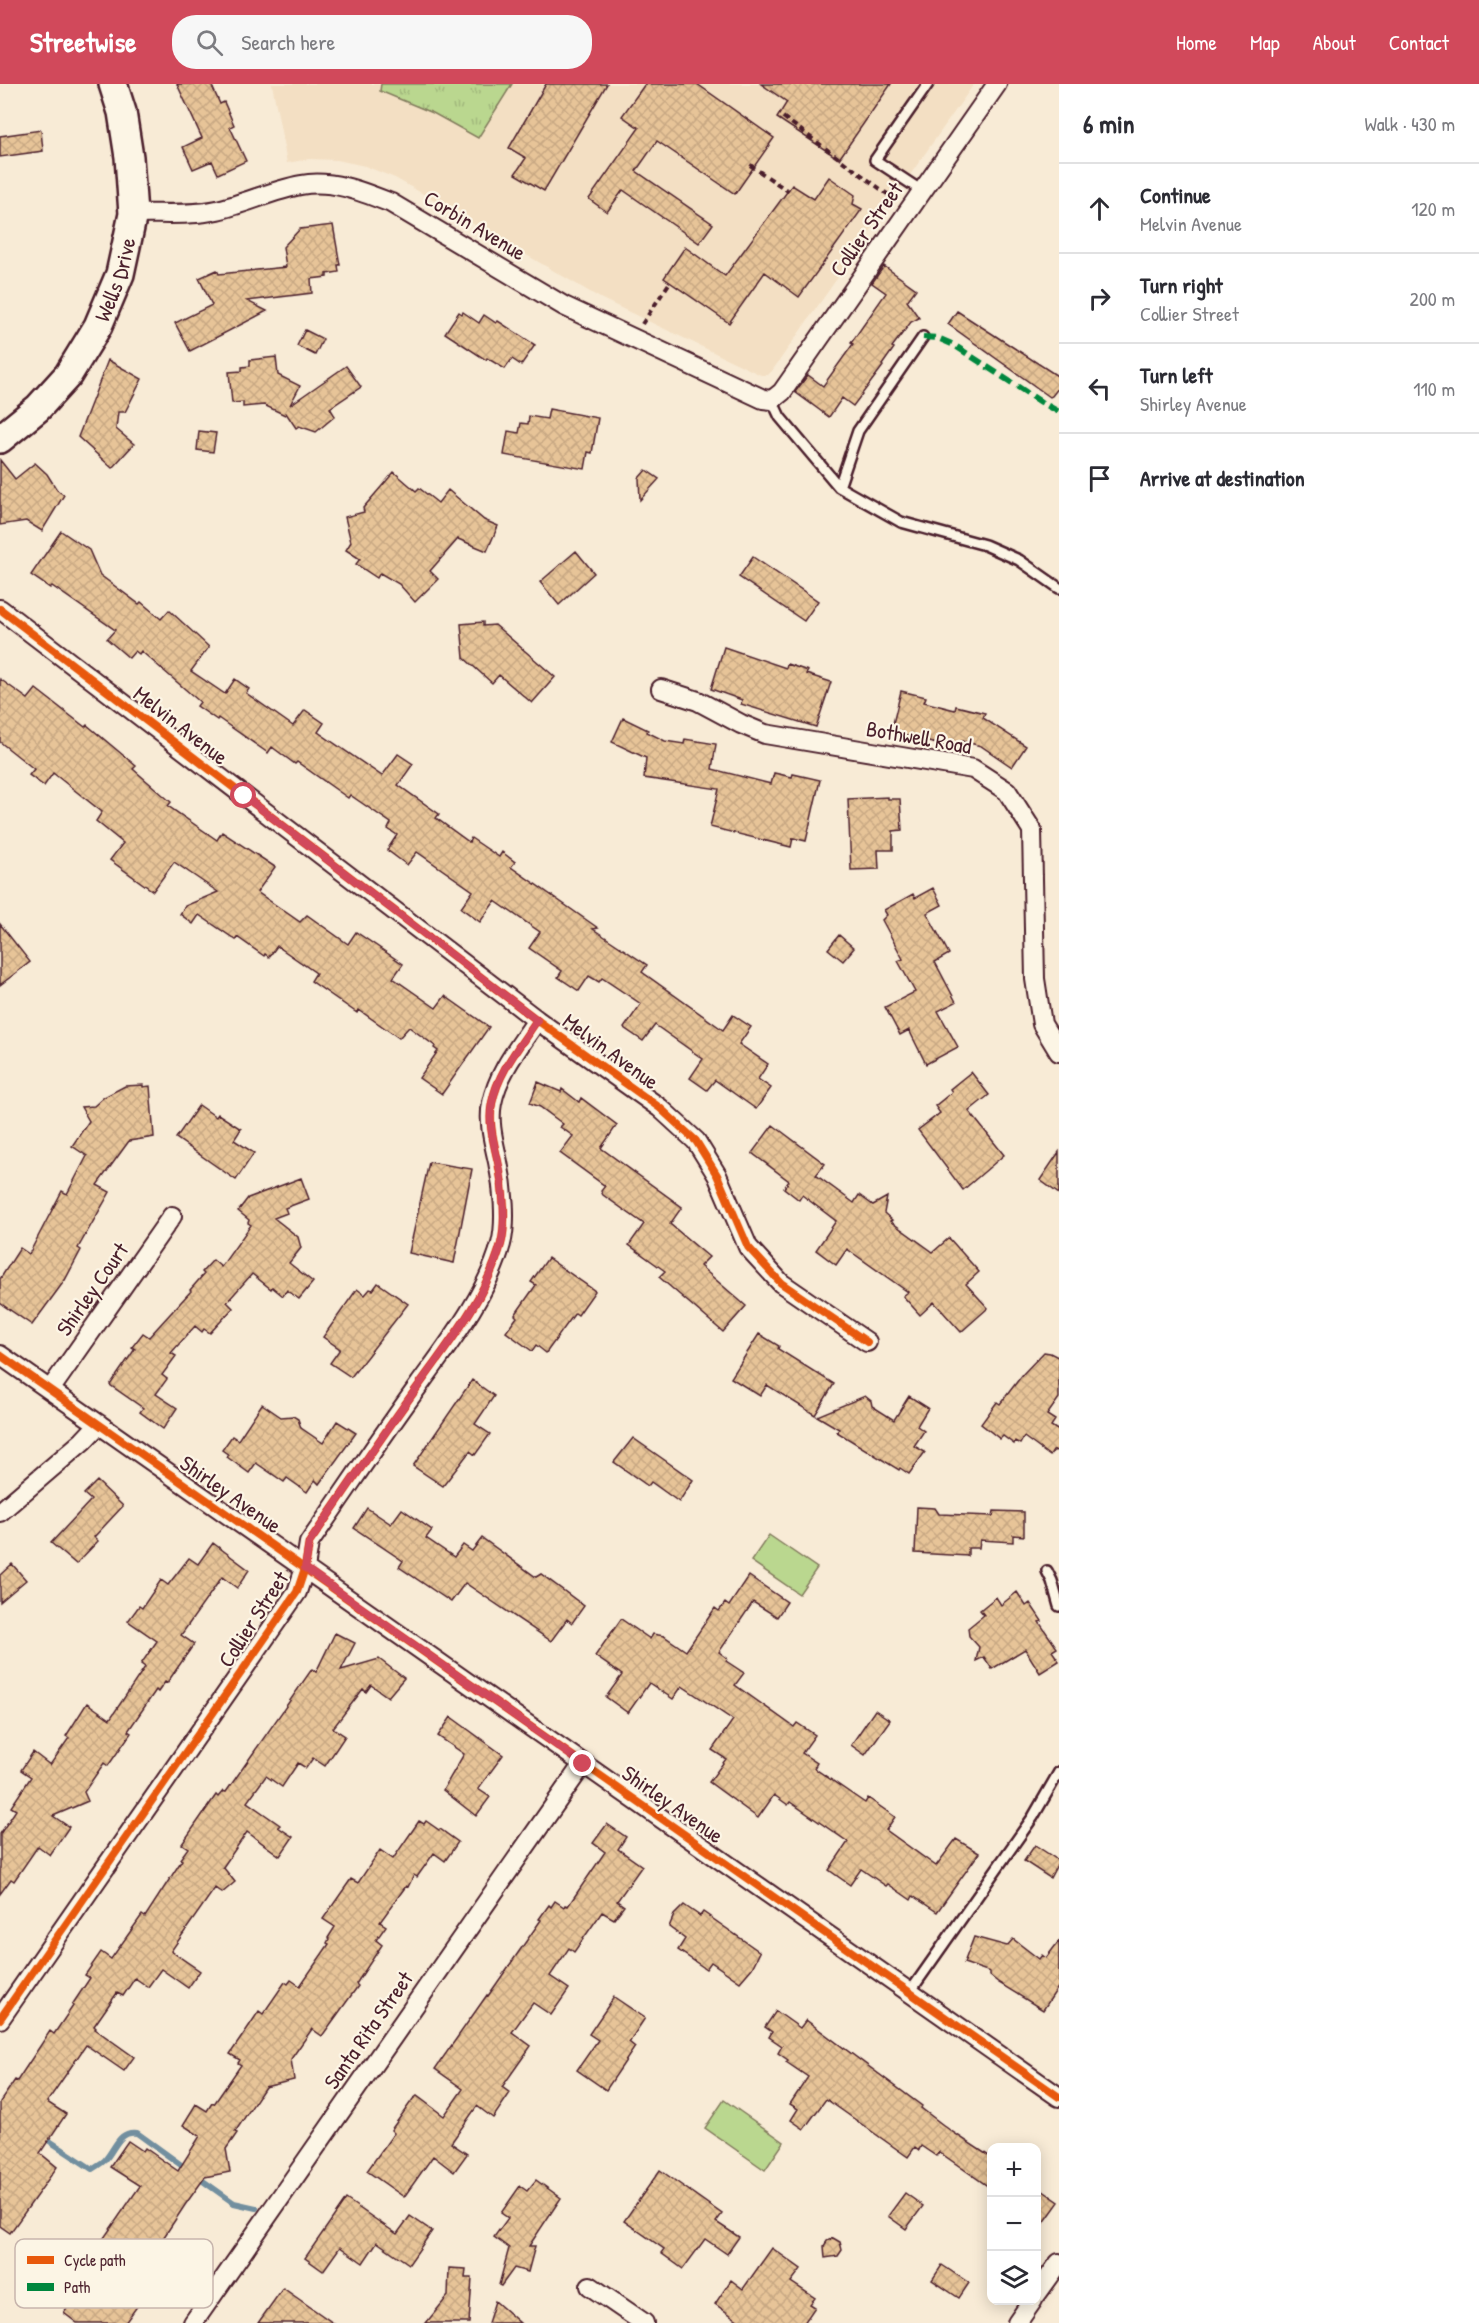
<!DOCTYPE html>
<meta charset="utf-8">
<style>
:root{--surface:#fff;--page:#f7f7f7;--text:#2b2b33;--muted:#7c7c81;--line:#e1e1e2;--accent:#d1495b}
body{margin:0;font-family:"Patrick Hand",sans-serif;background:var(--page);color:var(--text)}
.controls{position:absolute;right:18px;bottom:18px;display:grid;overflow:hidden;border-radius:12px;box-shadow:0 3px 15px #0003}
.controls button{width:54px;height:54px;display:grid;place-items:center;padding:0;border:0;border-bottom:2px solid var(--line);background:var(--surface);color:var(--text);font:30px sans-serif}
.stop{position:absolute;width:18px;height:18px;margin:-14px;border:4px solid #d1495b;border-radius:50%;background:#fff}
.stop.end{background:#d1495b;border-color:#fff;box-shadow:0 2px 6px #0008}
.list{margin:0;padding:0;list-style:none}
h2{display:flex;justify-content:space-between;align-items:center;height:78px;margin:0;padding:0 24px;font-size:26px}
h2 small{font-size:20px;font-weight:400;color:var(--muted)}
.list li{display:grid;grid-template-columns:39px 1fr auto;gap:18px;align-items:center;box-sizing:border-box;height:90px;padding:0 24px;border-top:2px solid var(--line)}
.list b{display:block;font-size:22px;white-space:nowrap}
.list p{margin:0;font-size:20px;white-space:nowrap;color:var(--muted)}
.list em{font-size:20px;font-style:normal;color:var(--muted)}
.icon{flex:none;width:33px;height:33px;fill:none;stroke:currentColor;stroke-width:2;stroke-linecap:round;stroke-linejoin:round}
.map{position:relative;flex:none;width:1059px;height:2239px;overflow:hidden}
header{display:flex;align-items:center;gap:36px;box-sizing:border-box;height:84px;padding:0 30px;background:var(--accent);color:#fff}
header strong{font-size:28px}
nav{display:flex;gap:33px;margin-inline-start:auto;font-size:21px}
.search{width:420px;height:54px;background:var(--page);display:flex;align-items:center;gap:15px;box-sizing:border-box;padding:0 21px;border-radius:24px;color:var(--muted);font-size:22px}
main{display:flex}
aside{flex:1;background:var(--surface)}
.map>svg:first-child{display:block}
.built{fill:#f3dfc3}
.grass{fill:url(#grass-tufts);stroke:#827b5d;stroke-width:1.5}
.pitch{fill:#bad78f;stroke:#827b5d;stroke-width:1.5}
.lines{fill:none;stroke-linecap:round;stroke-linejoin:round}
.stream{stroke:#728f9f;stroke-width:6}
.building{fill:url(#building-cross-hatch);stroke:#4a1f2b;stroke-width:1.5}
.lane-casing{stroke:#4a1f2b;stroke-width:14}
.street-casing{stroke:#4a1f2b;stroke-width:22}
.secondary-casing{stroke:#4a1f2b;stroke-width:32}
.path{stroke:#4a1f2b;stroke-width:4;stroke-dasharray:6 4.5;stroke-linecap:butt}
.lane{stroke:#fcf5e5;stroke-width:9}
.street{stroke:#fcf5e5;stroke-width:18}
.secondary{stroke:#fcf5e5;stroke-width:27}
.quiet{stroke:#00873e;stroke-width:6;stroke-dasharray:12 6;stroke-linecap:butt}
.cycleway-casing{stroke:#fcf5e5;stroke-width:11}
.cycleway{stroke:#e8590c;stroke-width:8}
.route{stroke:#d1495b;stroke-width:8}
.labels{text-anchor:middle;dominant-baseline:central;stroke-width:4.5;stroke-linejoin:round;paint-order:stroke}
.street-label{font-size:22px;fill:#4a1f2b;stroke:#fcf5e5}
.key{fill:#fcf5e5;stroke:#c7b5ad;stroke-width:1.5}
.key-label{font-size:16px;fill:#4a1f2b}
</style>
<header>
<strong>Streetwise</strong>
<div class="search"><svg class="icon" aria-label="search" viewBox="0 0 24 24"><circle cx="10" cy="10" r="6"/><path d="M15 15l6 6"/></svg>Search here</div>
<nav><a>Home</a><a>Map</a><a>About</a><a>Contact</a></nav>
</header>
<main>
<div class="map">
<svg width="1059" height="2239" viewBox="0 0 1059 2239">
<defs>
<pattern id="grass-tufts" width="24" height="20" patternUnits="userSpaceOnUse" patternTransform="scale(1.5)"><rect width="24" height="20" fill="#bad78f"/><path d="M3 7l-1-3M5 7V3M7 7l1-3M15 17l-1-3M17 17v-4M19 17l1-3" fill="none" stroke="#a1b87c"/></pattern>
<pattern id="building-cross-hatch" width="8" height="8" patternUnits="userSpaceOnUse" patternTransform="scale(1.5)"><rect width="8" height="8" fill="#e7c498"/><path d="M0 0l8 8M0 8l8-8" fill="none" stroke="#c8a883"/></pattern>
</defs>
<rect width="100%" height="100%" fill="#f8ebd6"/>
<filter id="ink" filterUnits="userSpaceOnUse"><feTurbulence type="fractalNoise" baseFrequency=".0167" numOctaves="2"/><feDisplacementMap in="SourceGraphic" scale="12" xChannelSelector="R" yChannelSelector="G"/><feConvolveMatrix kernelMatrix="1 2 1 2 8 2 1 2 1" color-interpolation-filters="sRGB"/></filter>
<g filter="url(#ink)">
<path class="built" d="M272,0H974L772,287L768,291H761L602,215L470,138L469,133L446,119L441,120L395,94L365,82L337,76L309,75L287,79Z"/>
<path class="grass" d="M381,0H512L478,54L433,29L380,7Z"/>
<path class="pitch" d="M769,1451L817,1484L799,1510L751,1477Z
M724,2016L784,2058L765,2086L705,2044Z"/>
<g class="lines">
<path class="stream" d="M42,2052L92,2085C96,2082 101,2080 105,2076C115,2065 119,2046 137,2049L188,2086
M196,2092L234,2119L256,2124"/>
</g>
<path class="building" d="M177,0H211L220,20L224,18L234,41L230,43L246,77L218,90L212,77L193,85L183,63L202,54Z
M546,0H607L544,107L515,90L526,74L509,64Z
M645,0H697L774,54L735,110L657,57L636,87L713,140L699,159L623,106L607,128L589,115L639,44L622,32Z
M761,0H891L839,75L777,34L787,18Z
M41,46L43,67L0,73V52Z
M829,93L855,111L853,120L862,125L799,213L765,188L729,239L664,194L685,163L725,192L792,101L814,115Z
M333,141L340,181H338L339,188L327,190V193L311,195L312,209L247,217L267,227L190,267L175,239L212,221L199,194L217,186L219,190L286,183L283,163L300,145Z
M884,182L916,205L907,217L919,234L911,238L892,263L894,264L882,281L883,282L853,322L842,314L829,333L795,308L808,291L823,302L853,260L851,259L886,209L872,199Z
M957,227L1059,293V303L1052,312L1050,313L948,240Z
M459,228L462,230L463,228L479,239L484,231L496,239L498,237L535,261L521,281L512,275L505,285L487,274L486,276L445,249Z
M305,246L323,255L315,271L297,262Z
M276,273L278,291L300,302L290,321L346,282L361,303L330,324L335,332L316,348L299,342L296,344L286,329L285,331L264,321L243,323V318L232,319L229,288L242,287V283L250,282V276Z
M108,276L142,295L125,328H118L116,345L134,360L112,384L78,353Z
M549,325L598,334L592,369L588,368L585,385L504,371L508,347L519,349L521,339L528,340L529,332L547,335Z
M199,347L216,349L213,368L197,366Z
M0,376L15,395L35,379L47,390L57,406L64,411L42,447L26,437L0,441Z
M646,386L659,395L640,416L639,394Z
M394,388L416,407L419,404L438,419L448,406L484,436L498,442L487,467L458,455L430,487L438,495L415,518L399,500L380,489L377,494L356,480L360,475L346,466L351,458L345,433L364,428L363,424Z
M61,447L89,466L100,491L139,520L141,518L161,535L169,526L209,563L191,587L225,610L235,595L249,605L246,609L293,642L305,626L324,639L318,648L382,692L398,670L413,680L398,701L439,730L436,734L469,758L471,754L499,773L502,768L515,778L511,783L598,844L593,845L647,881L642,888L723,946L733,931L751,943L739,960L768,980L758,995L771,1004L756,1025L715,996L707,1006L690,994L703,975L655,941L643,957L624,944L641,920L602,894L599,898L589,892L579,907L558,893L562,887L529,864L540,848L495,817L480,838L461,824L473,807L417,768L407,781L387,766L397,751L388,745L391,739L350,711L348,714L297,678L295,680L272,663L268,669L218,634L217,636L197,622L200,618L141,567L139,570L135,567L129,574L107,555L115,546L52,502L50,504L31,491Z
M576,467L594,489L559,521L540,498Z
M753,473L818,517L804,537L739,493Z
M483,538V542L495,541L555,593L532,619L499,591L492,599L464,574L461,540Z
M724,563L786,584L787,580L808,587L806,590L831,598L816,643L741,620L742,616L711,605Z
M0,595L28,615L36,605L85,643L87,641L136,682L133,685L171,718L168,722L217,756L222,748L275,783L257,808L300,838L307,831L348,860L356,848L403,880L393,894L436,924L445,912L489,943L442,1010L419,994L438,967L434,964L435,962L409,943L399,954L359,926L357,929L311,897L316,889L277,862L269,873L265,870L264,872L237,853L236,856L199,831L193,840L180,830L185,822L218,808L174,778L153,807L110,776L123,759L96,737L102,728L53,689L44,702L29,691L34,685L0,658Z
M901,607L926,613L924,618L955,626L956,622L985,629L983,634L1026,662L1012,683L981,662L962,657L960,663L946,659V662L924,657V660L907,655L908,652L891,648Z
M623,634L648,646L647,648L665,657L684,660L685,655L716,660L712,685L771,700L774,689L792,693L793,690L820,696L806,757L793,754L791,763L710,743L719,705L644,694L646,674L612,658Z
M888,713V715H900L902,746L893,747V766H878L879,785L851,786L848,715Z
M933,804L942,821L927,829L949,870L935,878L956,918L938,927L958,963L926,980L909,946L900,951L885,923L915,908L898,877L903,875L882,836L887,831L884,826L913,810L915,814Z
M0,840L30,878L0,901Z
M839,851L854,864L843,877L828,865Z
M971,988L989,1011L969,1027L1004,1071L963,1106L918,1046L940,1029L935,1022L952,1008L950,1005Z
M538,998L561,1008L562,1005L579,1018L581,1014L617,1041L601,1064L682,1123L670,1140L709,1173L700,1182L746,1222L723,1248L659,1193L665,1187L629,1161L644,1140L603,1111L601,1107L605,1102L560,1069L573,1052L560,1043L563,1040L540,1023L530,1019Z
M143,1001V1003L150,1002L154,1053L129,1057L97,1101L110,1108L78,1164L81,1166L65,1196L32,1241L0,1219V1195L20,1164L29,1170L62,1107L67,1110L87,1072L72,1062L89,1037L81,1023L94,1022L104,1013L125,1002Z
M199,1021L216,1033L218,1030L241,1045L234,1056L254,1069L236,1096L176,1054Z
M773,1041L825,1080L816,1091L854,1119L859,1111L873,1121L887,1113L884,1129L892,1136L890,1137L933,1168L949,1154L979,1188L966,1200L988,1224L961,1248L934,1218L920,1231L903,1212L908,1208L847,1165L836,1181L816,1166L836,1137L802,1111L799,1116L784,1104L789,1097L752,1069Z
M1059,1068V1110L1040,1096Z
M429,1078L472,1085L454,1179L409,1169Z
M301,1094L309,1115L285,1124L287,1129L274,1134L298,1153L301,1164L289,1179L313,1198L299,1215L287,1206L283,1212L272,1203L271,1205L252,1190L227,1218L233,1224L210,1249L204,1245L202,1248L195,1242L171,1269L176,1272L162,1291L167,1295L156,1310L177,1324L163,1345L140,1328L143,1324L110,1301L135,1265L132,1263L143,1249L149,1253L191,1207L190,1206L204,1190L202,1188L213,1176L221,1183L251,1141L248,1139L249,1136L238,1127L248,1114Z
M548,1174L595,1207L578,1231L575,1229L546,1269L536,1261L532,1267L506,1248L517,1233L515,1231L536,1201L531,1198Z
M378,1199L408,1220L351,1293L330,1279L340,1265L323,1253L357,1205L365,1211L370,1205L373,1206Z
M759,1250L779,1262L778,1265L834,1300L815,1331L767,1301L760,1312L731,1294Z
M1044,1268L1050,1269L1058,1273L1059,1278V1314L1047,1331L1055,1336L1051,1342L1059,1347V1366L1053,1367L1050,1372L1024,1353L1020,1360L1015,1357L1014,1360L1003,1352L1000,1355L981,1340L997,1318L1000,1320L1023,1290Z
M472,1296L494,1312L475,1340L490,1350L475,1371L470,1367L443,1402L413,1382Z
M865,1312L871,1317L872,1322L894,1336L909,1312L928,1324L917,1342L924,1347L914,1362L925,1368L909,1390L900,1384L899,1386L837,1348L839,1345L817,1332Z
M262,1320L281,1333L293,1332L298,1335L301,1344L323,1359L337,1337L356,1349L319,1400L315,1396L307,1408L287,1394L284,1398L256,1379L249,1389L227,1373L229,1371L222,1366L232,1352L238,1356Z
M633,1354L693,1396L679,1418L651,1398L648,1402L614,1378Z
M97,1397L123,1422L94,1453L98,1457L76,1480L51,1459L91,1416L84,1410Z
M917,1423L935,1424L939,1430L993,1432L994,1427L1024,1428V1452L1013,1451V1458L980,1456L979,1464H968V1472L915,1469Z
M367,1424L391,1440L402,1425L432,1446L426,1454L454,1473L463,1461L472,1467L482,1454L536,1493L541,1490L584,1522L572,1539L567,1535L551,1557L465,1499L451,1518L399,1483L403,1477L354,1444Z
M213,1459L249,1486L237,1504L222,1493L181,1551L194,1560L167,1599L165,1598L158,1608L156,1606L128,1647L131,1649L108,1682L104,1679L84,1708L88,1717L53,1732L69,1743L50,1771L38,1762L14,1797L11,1795L0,1810V1750L16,1726L11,1723L31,1693L21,1686L33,1668L50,1681L69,1654L66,1652L87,1619L110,1635L145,1583L141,1580L157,1557L128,1537L139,1522L142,1524L161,1496L168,1501L189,1474L198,1480Z
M12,1480L26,1496L0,1518V1491Z
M749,1492L787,1518L777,1533L753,1518L719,1568L727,1574L726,1577L744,1589L735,1601L794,1643L797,1639L815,1651L802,1669L817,1679L814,1684L865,1719L868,1714L895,1733L886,1746L936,1782L956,1755L979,1769L937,1828L913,1812L911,1816L888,1800L886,1802L861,1785L850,1801L829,1786L848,1758L790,1718L788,1721L774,1711L758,1734L709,1698L726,1675L712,1666L733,1636L682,1602L673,1615L649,1599L628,1629L606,1613L622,1591L595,1572L621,1535L650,1555L653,1550L664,1552L686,1567L715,1524L719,1527L725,1519L729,1522Z
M1017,1508L1026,1522L1030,1519L1042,1537L1039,1538L1057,1564L1052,1567L1059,1577L1040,1589L1025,1565L992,1585L984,1573L976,1577L979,1563L969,1552L968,1544L984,1531L980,1526L996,1513L1001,1521Z
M335,1549L355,1559L341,1586L379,1575L404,1594L388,1613L371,1601L366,1608L363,1605L333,1644L345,1652L325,1682L313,1674L306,1684L298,1679L282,1703L266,1692L247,1718L280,1741L278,1743L293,1753L280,1772L247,1748L223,1783L235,1798L222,1809L215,1804L171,1867L200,1887L188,1904L161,1885L148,1903L135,1894L123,1912L117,1909L94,1942L96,1944L95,1945L134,1973L124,1987L86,1961L47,2018L66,2030L40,2069L57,2083L10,2149L0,2142V2018L15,1996L17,1997L50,1947L54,1950L73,1922L72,1921L90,1894L85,1891L101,1868L111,1875L142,1831L145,1833L182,1776L180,1775L188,1764L182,1760L216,1711L218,1713L223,1707L226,1708L312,1585L316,1588Z
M875,1626L890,1636L865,1671L851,1661Z
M451,1633L503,1671L478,1705L490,1713L476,1732L443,1706L464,1670L438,1652Z
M419,1737L424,1740L426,1737L439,1746L440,1745L458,1758L445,1777L434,1769L417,1793L414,1791L408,1803L406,1802L380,1838L386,1842L376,1856L382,1861L356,1900L358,1902L322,1952L312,1945L291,1975L294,1996L265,2003L235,2048L237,2049L226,2065L230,2088L205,2093L185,2121L156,2165L169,2173L143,2209L146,2210L125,2239H77L64,2229L73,2215L70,2212L100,2166L97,2164L140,2102L110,2083L128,2057L143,2067L145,2064L178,2087L200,2052L183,2041L196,2020L207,2027L212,2019L214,2020L241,1981L238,1979L240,1976L230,1970L247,1945L259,1927L263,1930L285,1898L288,1900L291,1896L300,1902L329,1860L327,1859L329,1855L328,1854L335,1843L323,1835L351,1795L358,1799L380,1766L393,1775Z
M607,1740L626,1753L618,1765L642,1782L617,1817L624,1822L614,1835L602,1828L574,1868L569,1864L550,1892L569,1905L551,1931L533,1919L512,1948L531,1962L502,2003L510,2009L493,2034L477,2022L451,2059L467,2070L454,2088L433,2072L404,2113L367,2087L394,2049L391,2046L413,2015L417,2012L444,2032L463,2005L435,1985L487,1911L488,1912L541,1836L539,1835L549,1821L551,1823L555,1817L564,1823L565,1821L568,1822L605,1768L593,1759Z
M1035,1761L1059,1777L1050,1794L1024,1777Z
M684,1821L700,1832L703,1828L760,1868L752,1884L740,1898L711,1878L706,1885L678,1866L685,1855L669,1843L674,1831Z
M974,1853L1007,1862L1013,1855L1039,1875L1042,1871L1046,1874L1059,1857V1902L1043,1926L999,1899L990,1892V1888L964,1879Z
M614,1913L645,1934L629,1958L635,1963L606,2006L577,1986L598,1956L589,1950Z
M776,1927L800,1944L806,1936L922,2022L921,2024L951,2047L992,2074V2105L939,2068L936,2072L921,2062L919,2066L915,2063L908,2073L826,2015L804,2045L791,2036L798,2025L790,2020L808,1993L786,1978L788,1976L778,1969L782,1962L769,1953L772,1948L765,1943Z
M660,2086L722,2130L716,2138L739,2153L727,2170L705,2155L683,2185L661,2169L664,2165L624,2137Z
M536,2096L561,2114L529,2162H535L528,2188L514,2184L501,2202L499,2201L509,2164L494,2153L508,2134L501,2129L520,2102L527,2107Z
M1036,2102L1059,2118L1036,2150Z
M905,2109L923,2122L906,2145L888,2132Z
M346,2115L397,2150L410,2132L432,2147L409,2180L377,2158L363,2179L340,2163L323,2187L305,2174Z
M833,2154L840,2158L842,2166L838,2172L825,2174L824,2162L827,2157Z
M772,2164L801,2185L791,2198L815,2214L810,2220L815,2223L804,2239H742L715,2220L731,2196L743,2205Z
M942,2181L969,2199L959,2214L932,2196Z
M449,2184L466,2185L465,2194H472L469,2239H426L448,2212Z
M283,2204L333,2239H258Z
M495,2217L520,2239H488Z"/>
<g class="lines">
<g class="lane-casing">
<path id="lane" d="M922,107L875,76L928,0
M772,316L780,333L839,403L901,438L985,461L1019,476L1059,504
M839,403L858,347L923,253
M1047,1487L1052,1497L1059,1522
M910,1908L1033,1733L1059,1688"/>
</g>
<g class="street-casing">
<path id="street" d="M133,130C161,129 190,132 217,126C245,120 273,106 301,101C332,95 363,108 391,119L564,222L763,315L772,316L782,308L997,0
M0,525L537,936L660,1024L696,1057L717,1091L748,1163L781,1199L867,1258
M661,605L698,617L741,640L765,650L973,685L1007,707L1032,746L1035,895L1042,940L1059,968
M0,1271L1059,2013
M50,1306L172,1132
M0,1428L83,1357L99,1340
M0,1935L297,1508L305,1484L309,1459C346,1406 381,1353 419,1301C450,1258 487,1211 501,1160C507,1137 503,1101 498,1078C494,1059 488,1039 492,1019C498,988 520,962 537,936
M590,2202L644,2239
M1036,2211L1059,2179
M193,2239L583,1680
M1017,2239L1033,2216"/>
</g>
<g class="secondary-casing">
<g id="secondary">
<path id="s1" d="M0,355L38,324L68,291L98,242L120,190L133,130L129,73L122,28L113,0"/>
</g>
</g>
<path class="path" d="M783,33L894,115
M750,81L788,107
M642,240L670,198"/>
<use href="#lane" class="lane"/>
<use href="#street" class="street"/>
<use href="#secondary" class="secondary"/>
<path class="quiet" d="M923,253L938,254L954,261L1041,318L1059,328"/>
<g class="cycleway-casing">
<path id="cycleway" d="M0,525L537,936L660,1024L696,1057L717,1091L748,1163L781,1199L867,1258
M0,1271L1059,2013
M0,1935L297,1508L305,1484L309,1459C346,1406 381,1353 419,1301C450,1258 487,1211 501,1160C507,1137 503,1101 498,1078C494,1059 488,1039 492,1019C498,988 520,962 537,936"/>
</g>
<use href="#cycleway" class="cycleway"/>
</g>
</g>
<g class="lines" filter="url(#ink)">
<path class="route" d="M244,712L537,936C520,962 498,988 492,1019C487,1042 496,1065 500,1087C503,1107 506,1140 501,1160C487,1211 450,1258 419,1301C381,1353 346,1406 309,1459L305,1484L583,1680"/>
</g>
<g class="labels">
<g class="street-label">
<text transform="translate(475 141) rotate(31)">Corbin Avenue</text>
<text transform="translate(866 145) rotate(-55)">Collier Street</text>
<text stroke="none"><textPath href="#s1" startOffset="201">Wells Drive</textPath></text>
<text transform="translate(181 641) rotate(38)">Melvin Avenue</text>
<text transform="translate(919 653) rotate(10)">Bothwell Road</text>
<text transform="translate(611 967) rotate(36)">Melvin Avenue</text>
<text transform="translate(92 1205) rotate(-55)">Shirley Court</text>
<text transform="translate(231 1410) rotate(35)">Shirley Avenue</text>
<text transform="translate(253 1535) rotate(-57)">Collier Street</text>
<text transform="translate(673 1720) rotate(35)">Shirley Avenue</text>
<text transform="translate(368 1946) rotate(-55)">Santa Rita Street</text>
</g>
</g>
<rect x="15" y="2155" width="198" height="69" rx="9" class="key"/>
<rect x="27" y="2172" width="27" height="8" fill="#e8590c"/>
<rect x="27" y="2199" width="27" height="8" fill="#00873e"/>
<g class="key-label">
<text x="64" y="2182">Cycle path</text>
<text x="64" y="2209">Path</text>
</g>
</svg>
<div class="controls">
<button>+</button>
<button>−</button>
<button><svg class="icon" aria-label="layers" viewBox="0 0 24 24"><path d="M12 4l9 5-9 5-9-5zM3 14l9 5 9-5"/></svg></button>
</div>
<div class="stop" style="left:244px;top:712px"></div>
<div class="stop end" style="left:583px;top:1680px"></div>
</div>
<aside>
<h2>6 min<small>Walk · 430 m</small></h2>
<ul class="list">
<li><svg class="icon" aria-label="ahead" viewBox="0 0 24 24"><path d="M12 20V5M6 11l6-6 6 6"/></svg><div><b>Continue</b><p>Melvin Avenue</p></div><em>120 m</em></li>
<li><svg class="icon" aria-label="right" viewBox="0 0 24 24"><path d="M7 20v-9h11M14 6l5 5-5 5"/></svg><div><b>Turn right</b><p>Collier Street</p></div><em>200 m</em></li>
<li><svg class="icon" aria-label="left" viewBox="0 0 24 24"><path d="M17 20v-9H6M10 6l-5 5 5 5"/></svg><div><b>Turn left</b><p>Shirley Avenue</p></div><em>110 m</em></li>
<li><svg class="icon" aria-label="arrive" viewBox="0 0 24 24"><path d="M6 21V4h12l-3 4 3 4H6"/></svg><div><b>Arrive at destination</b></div></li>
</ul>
</aside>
</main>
